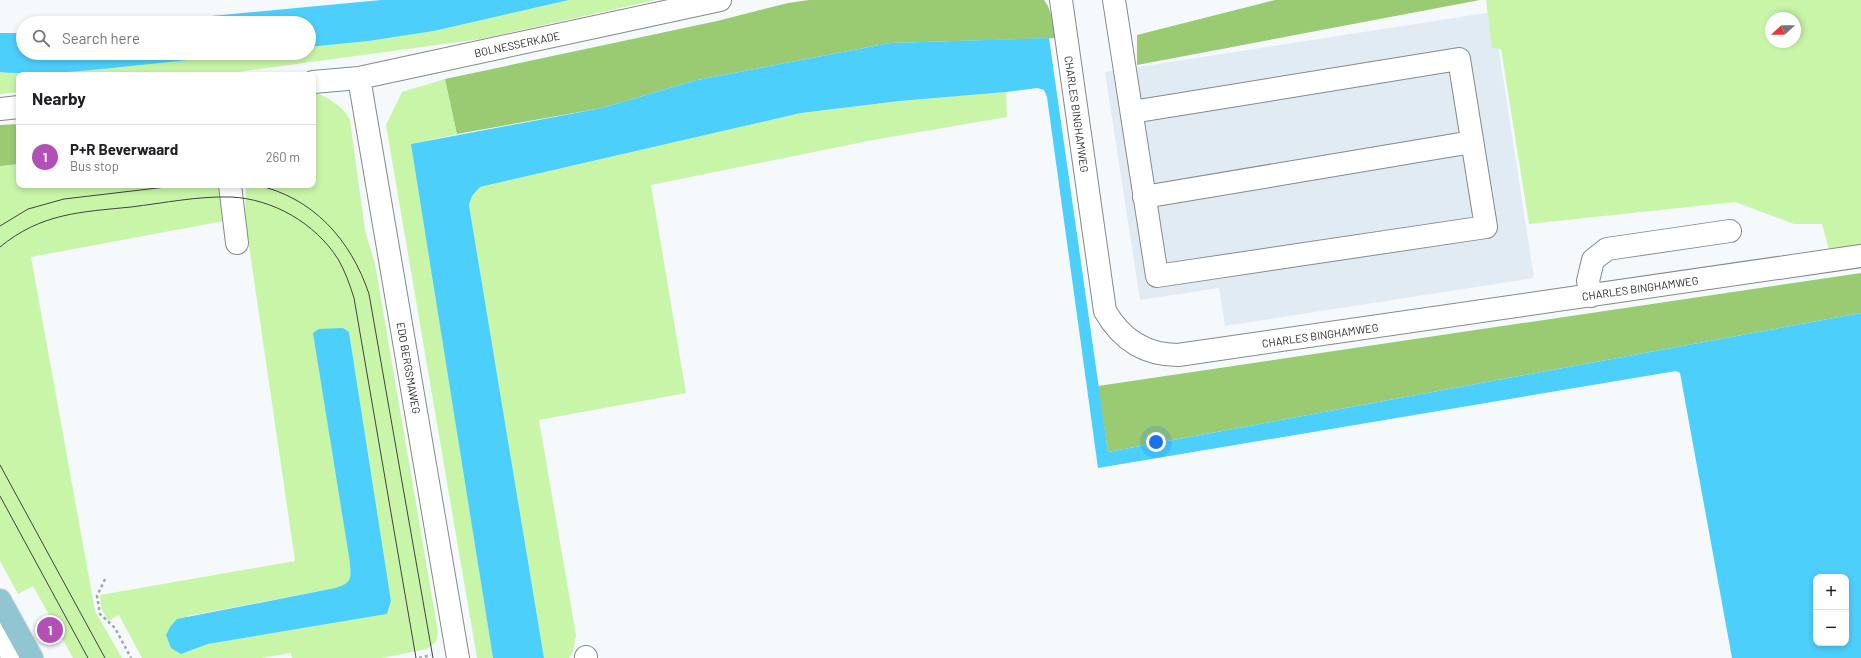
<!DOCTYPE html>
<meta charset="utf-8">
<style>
:root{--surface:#fff;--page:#f2f2f2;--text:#202124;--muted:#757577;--line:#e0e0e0;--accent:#b350b6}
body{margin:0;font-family:Barlow,sans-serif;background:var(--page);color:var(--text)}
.controls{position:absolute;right:12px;bottom:12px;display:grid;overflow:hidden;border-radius:8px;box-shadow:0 2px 6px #0003}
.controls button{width:36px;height:36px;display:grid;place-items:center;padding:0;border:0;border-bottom:1px solid var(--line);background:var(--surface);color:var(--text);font:20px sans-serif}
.compass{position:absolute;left:1765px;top:12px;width:36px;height:36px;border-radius:50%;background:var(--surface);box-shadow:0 2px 6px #0003;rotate:249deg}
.you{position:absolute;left:1156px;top:442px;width:14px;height:14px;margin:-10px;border:3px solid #fff;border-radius:50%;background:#1a73e8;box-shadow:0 0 0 6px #1a73e833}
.badge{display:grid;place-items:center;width:26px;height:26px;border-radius:50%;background:var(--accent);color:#fff;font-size:13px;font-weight:700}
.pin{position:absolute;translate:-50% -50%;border:2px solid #fff;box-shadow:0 1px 4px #0006}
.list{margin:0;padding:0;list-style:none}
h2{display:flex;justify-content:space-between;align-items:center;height:52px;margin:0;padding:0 16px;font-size:17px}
h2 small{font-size:13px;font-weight:400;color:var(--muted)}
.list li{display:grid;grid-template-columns:26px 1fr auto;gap:12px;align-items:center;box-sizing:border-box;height:64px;padding:0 16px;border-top:1px solid var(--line)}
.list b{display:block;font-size:15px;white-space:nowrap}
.list p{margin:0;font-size:13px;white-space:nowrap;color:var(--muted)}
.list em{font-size:13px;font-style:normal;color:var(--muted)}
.icon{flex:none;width:22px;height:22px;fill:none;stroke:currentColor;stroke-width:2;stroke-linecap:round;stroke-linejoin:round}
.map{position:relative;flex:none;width:1861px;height:658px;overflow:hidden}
.search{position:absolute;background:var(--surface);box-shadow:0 2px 6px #0003;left:16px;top:16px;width:300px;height:44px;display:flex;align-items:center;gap:10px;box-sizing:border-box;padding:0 14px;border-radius:22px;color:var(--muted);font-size:15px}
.panel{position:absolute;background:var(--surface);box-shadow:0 2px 6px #0003;left:16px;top:72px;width:300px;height:116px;border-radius:8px}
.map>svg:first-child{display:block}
.built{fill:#e1ebf3}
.green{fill:#c9f5a8;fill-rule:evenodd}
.forest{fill:#9aca72}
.water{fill:#4dcffc;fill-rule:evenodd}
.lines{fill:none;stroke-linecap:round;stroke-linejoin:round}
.minor-casing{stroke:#86898c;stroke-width:24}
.major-casing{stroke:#d4d4d4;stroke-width:24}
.path{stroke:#a3a6a8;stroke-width:2.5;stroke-dasharray:3 3;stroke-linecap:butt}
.minor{stroke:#fff;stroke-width:22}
.major{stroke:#91c5d1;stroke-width:22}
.tram{stroke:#404243;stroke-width:1}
.labels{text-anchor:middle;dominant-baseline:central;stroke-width:4;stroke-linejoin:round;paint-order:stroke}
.street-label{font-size:11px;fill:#28292a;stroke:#fff}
</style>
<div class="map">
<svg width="1861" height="658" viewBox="0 0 1861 658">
<rect width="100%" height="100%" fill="#f5f9fc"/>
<path class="built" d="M1493,12L1534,278L1225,326L1219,288L1140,300L1105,72Z"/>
<path class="green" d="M569,0H656L481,39L216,75H19V92L0,94V72L38,74L255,53H309V47L369,41L434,31Z
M1486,0H1861V249L1830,254L1822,224H1794L1735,202L1529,224L1501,49L1492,48ZM1771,18H1795V42H1771Z
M445,79L457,134L412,144L493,658H477L386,125L402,92Z
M313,92C328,97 343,106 350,120L365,230L375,264L438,632L436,642L427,649L382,658H292L291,653L261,658H142L119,615L108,621L101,608L100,595L295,561L245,218L246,185H313ZM349,332L391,601L387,614L208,644L181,654L188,616L335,588L346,585L351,577Z
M1006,92L1007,117L873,140L651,185L686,393L539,420L576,635L573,652L569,658H544L469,205L472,196L480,187L801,113L900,101Z
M19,164V185H221L224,221L31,257L95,611L122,658H73L33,586L18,594L0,561V166Z"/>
<path class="forest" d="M809,0H1044L1048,6L1059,38L890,43L697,80L602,108L457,134L445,79L717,21L788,3Z
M1275,0H1480L1137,65V35Z
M19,124V164L0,166V125Z
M1861,273V313L1108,452L1098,386Z"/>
<path class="water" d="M381,0H569L434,31L369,41L309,47V23H136Z
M0,33H23V53H255C210,58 166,62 121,67C81,71 40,76 0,72Z
M1049,38L1108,452L1861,313V658H1732L1680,373L1676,371L1098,468L1047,97L1044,90L1037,88L1006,92L900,101L801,113L480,187L472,196L469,205L544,658H493L411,144L602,108L697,80L890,43ZM1816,577H1846V643H1816Z
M343,328L349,332L391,601L387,614L208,644L181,654L171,648L166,635L170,627L177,619L335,588C352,583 351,579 350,563L313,333L319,329Z"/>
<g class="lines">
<g class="minor-casing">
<path id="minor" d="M1061,0L1105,311C1121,339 1145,355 1178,355L1861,256
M1114,0L1157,276L1486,227L1459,59L1132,112
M359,78L458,658
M313,82L359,78L720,0
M0,109L19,107
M230,185L237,243
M1144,197L1472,142
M1591,296L1588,281L1593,260L1607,249L1730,231
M0,626L3,638L13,658
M586,658V657"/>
</g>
<g class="major-casing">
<path id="major" d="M0,600L32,658"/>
</g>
<path class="path" d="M105,579L97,596L100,614L115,628L131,658
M419,658L431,655"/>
<use href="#minor" class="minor"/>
<use href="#major" class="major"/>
<path class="tram" d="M256,185C313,197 351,240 369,294L433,658
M0,226L28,209L64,199L183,185
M0,247C41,213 81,212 131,207C164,203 198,196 231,197C273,199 315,223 338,259C345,271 350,285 354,298L416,658
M0,465L105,658
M0,496L88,658"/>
</g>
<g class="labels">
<g class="street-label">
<text transform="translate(517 44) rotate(-12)">BOLNESSERKADE</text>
<text transform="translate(1077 114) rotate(82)">CHARLES BINGHAMWEG</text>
<text transform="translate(1640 288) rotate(-8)">CHARLES BINGHAMWEG</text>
<text transform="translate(1320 335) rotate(-8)">CHARLES BINGHAMWEG</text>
<text transform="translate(409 368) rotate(80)">EDO BERGSMAWEG</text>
</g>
</g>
</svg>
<div class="controls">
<button>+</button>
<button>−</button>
</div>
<svg class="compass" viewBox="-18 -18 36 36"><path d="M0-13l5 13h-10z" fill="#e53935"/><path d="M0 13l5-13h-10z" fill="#757577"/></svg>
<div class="you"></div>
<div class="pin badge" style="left:50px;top:630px">1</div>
<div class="search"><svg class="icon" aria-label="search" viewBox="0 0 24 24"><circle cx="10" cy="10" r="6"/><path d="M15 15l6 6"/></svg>Search here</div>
<section class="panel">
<h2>Nearby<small></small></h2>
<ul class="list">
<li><span class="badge">1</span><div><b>P+R Beverwaard</b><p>Bus stop</p></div><em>260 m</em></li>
</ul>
</section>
</div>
